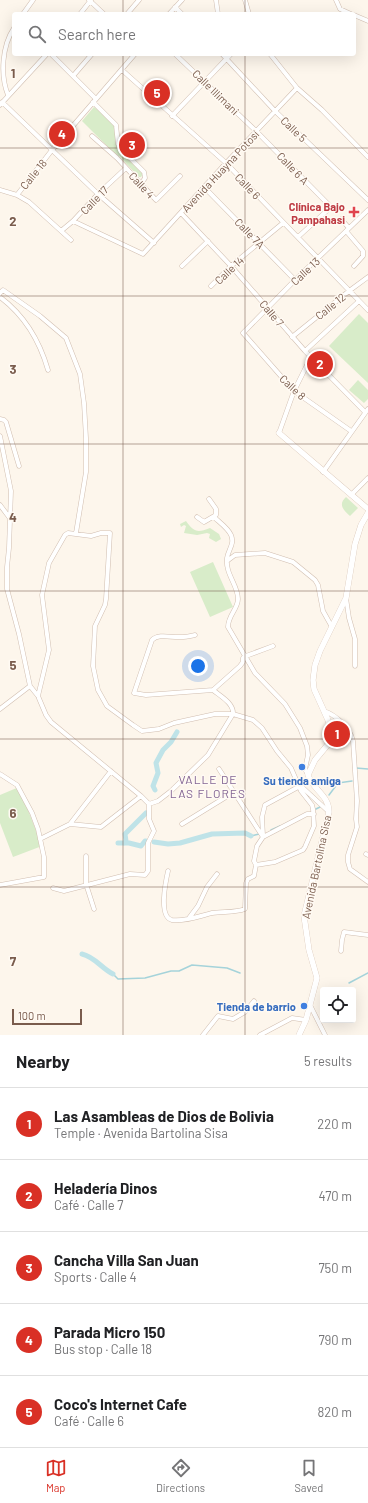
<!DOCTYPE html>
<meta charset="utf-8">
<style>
:root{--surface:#fff;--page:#f2f2f2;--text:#202124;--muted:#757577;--line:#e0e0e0;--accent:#d93025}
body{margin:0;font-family:Barlow,sans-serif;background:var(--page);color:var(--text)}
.controls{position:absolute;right:12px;bottom:12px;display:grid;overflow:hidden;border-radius:4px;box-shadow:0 4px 16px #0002}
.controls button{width:36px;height:36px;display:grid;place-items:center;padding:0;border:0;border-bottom:1px solid var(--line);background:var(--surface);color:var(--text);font:20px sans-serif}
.scale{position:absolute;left:12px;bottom:10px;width:70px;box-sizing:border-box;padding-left:4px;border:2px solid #7a5c4d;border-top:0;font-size:11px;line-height:14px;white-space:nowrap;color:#7a5c4d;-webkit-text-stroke:3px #fffaf3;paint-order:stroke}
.you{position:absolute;left:198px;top:666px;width:14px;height:14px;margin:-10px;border:3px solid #fff;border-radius:50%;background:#1a73e8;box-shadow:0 0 0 6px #1a73e833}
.badge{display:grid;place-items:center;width:26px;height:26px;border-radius:50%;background:var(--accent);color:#fff;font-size:13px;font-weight:700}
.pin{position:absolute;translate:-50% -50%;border:2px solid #fff;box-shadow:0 1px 4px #0006}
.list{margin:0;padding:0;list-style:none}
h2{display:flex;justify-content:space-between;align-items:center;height:52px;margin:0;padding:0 16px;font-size:17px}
h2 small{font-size:13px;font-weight:400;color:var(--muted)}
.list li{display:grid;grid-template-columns:26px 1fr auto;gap:12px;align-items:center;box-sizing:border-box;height:72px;padding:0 16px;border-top:1px solid var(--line)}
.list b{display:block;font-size:15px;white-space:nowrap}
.list p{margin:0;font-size:13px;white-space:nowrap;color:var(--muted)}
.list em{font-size:13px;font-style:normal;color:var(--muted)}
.icon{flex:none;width:22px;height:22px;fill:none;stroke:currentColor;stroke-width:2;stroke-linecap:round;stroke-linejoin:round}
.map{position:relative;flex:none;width:368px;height:1035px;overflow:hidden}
.search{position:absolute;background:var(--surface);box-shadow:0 4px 16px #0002;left:12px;right:12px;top:12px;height:44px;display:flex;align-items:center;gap:10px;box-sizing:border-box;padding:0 14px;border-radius:4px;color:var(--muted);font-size:15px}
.sheet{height:412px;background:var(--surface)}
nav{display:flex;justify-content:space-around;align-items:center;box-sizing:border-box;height:56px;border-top:1px solid var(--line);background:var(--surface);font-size:11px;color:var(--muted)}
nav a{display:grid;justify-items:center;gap:2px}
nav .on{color:var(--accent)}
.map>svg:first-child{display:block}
.green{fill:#d8ecc9}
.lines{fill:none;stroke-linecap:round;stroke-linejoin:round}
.stream{stroke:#a5d3da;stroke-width:1.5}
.canal{stroke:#bfe3e8;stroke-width:5}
.street-casing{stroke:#d1beb0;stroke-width:5}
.secondary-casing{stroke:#d6c0b0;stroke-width:6}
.street{stroke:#fff;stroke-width:4}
.secondary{stroke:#fff;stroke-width:5.5}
.grid{fill:none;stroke:#7a5c4d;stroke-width:1;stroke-opacity:0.55}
.health-dot{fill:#e0444e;stroke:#fffaf3;stroke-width:1.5}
.shop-dot{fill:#3f7fe0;stroke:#fffaf3;stroke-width:1.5}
.labels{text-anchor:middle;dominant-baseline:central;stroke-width:3;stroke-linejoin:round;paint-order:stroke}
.street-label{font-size:11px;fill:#7a5c4d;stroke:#fffaf3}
.health-label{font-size:11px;font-weight:bold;fill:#be3a42;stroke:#fffaf3;text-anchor:end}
.shop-label{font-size:11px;font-weight:bold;fill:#366cbe;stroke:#fffaf3}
.neighbourhood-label{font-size:12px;letter-spacing:1px;fill:#846695;stroke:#fffaf3}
.grid-label{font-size:13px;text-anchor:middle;font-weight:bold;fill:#7a5c4d;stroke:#fffaf3;stroke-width:3;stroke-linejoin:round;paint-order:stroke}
</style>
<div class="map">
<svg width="368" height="1035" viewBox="0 0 368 1035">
<rect width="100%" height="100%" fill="#fdf6ec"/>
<path class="green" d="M94,107L114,123L116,142L142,173L143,174L141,177H139L119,156L118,157L82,121Z
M130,132L146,145L135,157L119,144Z
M359,314L368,323V383L329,346Z
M358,380L368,390V399L364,403L349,390Z
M346,497L358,508L350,516C343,510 338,504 346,497Z
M186,521C194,532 197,533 210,528L219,534L221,539L216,542L209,538L210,534L207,533L197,535L184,533L186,526L184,525L181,527L180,524Z
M213,562L233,607L210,617L190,572Z
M19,787L42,846L13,857L0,823V795Z"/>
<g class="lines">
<path class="stream" d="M356,768L368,769
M329,795L338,783L352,781
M316,809L320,807
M271,830L280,826
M251,836L259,834
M113,974L118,979L145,978L171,971H179L192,965L227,968L240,973
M349,983L368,973"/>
<path class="canal" d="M155,790L153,786L158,773L156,763L163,750L171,742L177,732
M154,842L168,844L180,843L212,834L245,833L251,836
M118,843H129L141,846L145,841H146
M124,843L126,841L125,834L146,813
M82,954C95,957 101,968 113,974"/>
<g class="street-casing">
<path id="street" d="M89,0L104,14
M216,0L218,14
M245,0L249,14
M336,0L340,9L351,14
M175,7L182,14
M23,14L33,0
M80,14L91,0
M127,14L139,0
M169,14L182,0
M354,15L368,21
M51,54L96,99
M175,54L256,131L331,207L298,237
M222,54L275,111L368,200
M270,54L297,88L322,110L368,157
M122,70L226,163L368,310
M73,76L92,54
M8,95C0,75 2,46 14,28
M2,102L98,194L154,243
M93,102L116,125L118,144L121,149L144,172L145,178L141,184
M0,105L47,54
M172,116L231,54
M92,136L117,158L156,200L180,176
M204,187L295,280
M0,190L17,195L29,202L71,240
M17,195L52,150L135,54
M181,213L231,266L305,351L365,412
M341,219L349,228
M73,221L143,254L226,163L297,88
M61,231L73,221L98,194L126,168
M346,231L363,251V256L354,266
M182,266L208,241
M211,286L231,266L283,223
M0,293L3,290L40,316L66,338L80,374L84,403L86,438V472L76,533
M0,297C24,315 40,342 48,370
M292,337L349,291L368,277
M305,351L359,301
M0,419L4,420L6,422L19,466
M351,431L294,391L243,333L295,280L368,210
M279,433L294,391L311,357
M0,436L11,491L9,548L7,567V589L19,634L30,686L38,696L46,715L51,722L141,796L149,804V819L154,831L148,843V871L145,875L130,874L64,891L53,888
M323,472L368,409
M351,495L368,478
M0,505L9,517
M197,517L204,522L216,515V509L209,499
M214,517C219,522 228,528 231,535C235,544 228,550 227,558C225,574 238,585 238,599C238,609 228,615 228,627L255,673L285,704L300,728L307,746L308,755L305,769L308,775
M227,561L235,555L265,553L293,562L315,580L318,585L323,611L332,627
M346,598L349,618L355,639V666
M195,635C190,636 186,637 181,637C172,638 159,633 152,640L134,693L146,695L213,690L240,666L243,662V658L246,656
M246,656L273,646
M213,690C220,696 234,703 233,714
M38,696L49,650L42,595L49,563L65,535L68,533L91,536L101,533H110L106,599L105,605L95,626L93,666L98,690L107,706L133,725L142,731L159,729L174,723L215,714H233L253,720L262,728L277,751L291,768L301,791L312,805L313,809L314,826L305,847L303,850L275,862L256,865L254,876L248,879L246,883L245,909C235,913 222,911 212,913C200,916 184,922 172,920C158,917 166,880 168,871
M0,709L30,686
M324,711C336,715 350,728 353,741L357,801L356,819L357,827L348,855V862L350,869L368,882
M219,769L263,837
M0,774L17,785L32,813L38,829L44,857V877L0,885
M300,786L303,788L329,812
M149,804L158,801L171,791L208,755L233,714
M70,824L101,827L141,796
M182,824L234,792
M263,836L262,817L265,805L300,786
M40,839L70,824L111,771
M366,854L368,855
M86,856V884L94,909
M256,865L254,861L257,846L263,837L307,814H314
M189,918L198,906L207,887L217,874
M341,951L342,940L344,932L368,935
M310,1005L325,1035
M203,1035L218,1016L233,1019L245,1012L254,1001
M260,1035L292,1018L306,1020"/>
</g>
<g class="secondary-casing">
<path id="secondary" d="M279,433L368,509
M299,1035L306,1020L317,978L309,950L304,916L329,812C329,795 312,789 308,775L315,760L330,742L332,733L328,720L314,689L313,680L315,665L320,651L346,598L355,544L361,525L368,513"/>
</g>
<use href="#street" class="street"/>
<use href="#secondary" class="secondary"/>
</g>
<path class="grid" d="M123,0V14M245,0V14M123,54V1035M245,54V1035M0,148H368M0,296H368M0,444H368M0,591H368M0,739H368M0,887H368"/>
<path class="health-dot" d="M352 206h4v4h4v4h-4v4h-4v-4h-4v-4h4z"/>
<g class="shop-dot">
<circle cx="302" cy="767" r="4"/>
<circle cx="304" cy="1006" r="4"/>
</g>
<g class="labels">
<g class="street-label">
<text transform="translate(216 92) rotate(44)">Calle Illimani</text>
<text transform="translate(294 129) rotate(44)">Calle 5</text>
<text transform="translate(293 168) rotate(46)">Calle 6 A</text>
<text transform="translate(220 171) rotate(-47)">Avenida Huayna Potosí</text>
<text transform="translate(33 174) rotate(-51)">Calle 18</text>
<text transform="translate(142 185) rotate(47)">Calle 4</text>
<text transform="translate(248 186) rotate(46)">Calle 6</text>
<text transform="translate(94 200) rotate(-46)">Calle 17</text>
<text transform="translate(250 233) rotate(46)">Calle 7A</text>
<text transform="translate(229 270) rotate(-43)">Calle 14</text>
<text transform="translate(305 271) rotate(-43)">Calle 13</text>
<text transform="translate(330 306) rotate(-39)">Calle 12</text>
<text transform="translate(272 313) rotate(50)">Calle 7</text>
<text transform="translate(293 387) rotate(43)">Calle 8</text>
<text transform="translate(316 867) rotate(-78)">Avenida Bartolina Sisa</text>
</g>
<g class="health-label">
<text x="345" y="206">Clínica Bajo<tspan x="345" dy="13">Pampahasi</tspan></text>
</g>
<g class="shop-label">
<text x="302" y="780">Su tienda amiga</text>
<text x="296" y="1006" text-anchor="end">Tienda de barrio</text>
</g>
<g class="neighbourhood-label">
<text x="208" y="779">VALLE DE<tspan x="208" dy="14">LAS FLORES</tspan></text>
</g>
</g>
<g class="grid-label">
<text x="13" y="78">1</text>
<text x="13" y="226">2</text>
<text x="13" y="374">3</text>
<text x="13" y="522">4</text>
<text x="13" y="670">5</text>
<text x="13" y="818">6</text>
<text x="13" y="966">7</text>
</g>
</svg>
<div class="controls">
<button><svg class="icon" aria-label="locate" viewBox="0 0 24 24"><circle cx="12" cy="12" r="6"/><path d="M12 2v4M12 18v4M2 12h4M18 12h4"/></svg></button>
</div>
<div class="scale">100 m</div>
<div class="you"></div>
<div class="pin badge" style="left:337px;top:734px">1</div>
<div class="pin badge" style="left:320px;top:364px">2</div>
<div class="pin badge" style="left:132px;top:145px">3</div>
<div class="pin badge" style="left:62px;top:134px">4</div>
<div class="pin badge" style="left:157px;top:93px">5</div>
<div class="search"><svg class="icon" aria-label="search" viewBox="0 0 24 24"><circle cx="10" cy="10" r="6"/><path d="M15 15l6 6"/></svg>Search here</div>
</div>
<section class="sheet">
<h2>Nearby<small>5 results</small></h2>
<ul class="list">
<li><span class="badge">1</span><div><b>Las Asambleas de Dios de Bolivia</b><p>Temple · Avenida Bartolina Sisa</p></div><em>220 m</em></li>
<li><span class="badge">2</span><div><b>Heladería Dinos</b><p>Café · Calle 7</p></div><em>470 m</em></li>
<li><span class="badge">3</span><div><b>Cancha Villa San Juan</b><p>Sports · Calle 4</p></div><em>750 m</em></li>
<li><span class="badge">4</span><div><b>Parada Micro 150</b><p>Bus stop · Calle 18</p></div><em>790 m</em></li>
<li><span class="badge">5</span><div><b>Coco's Internet Cafe</b><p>Café · Calle 6</p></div><em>820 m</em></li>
</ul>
</section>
<nav>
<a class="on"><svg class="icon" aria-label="map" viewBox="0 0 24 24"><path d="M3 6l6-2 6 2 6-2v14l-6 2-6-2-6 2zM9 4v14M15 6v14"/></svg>Map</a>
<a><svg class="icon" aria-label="directions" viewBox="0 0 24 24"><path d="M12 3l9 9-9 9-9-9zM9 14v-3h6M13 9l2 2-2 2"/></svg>Directions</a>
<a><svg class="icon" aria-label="saved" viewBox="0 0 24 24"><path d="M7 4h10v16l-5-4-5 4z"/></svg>Saved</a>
</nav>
